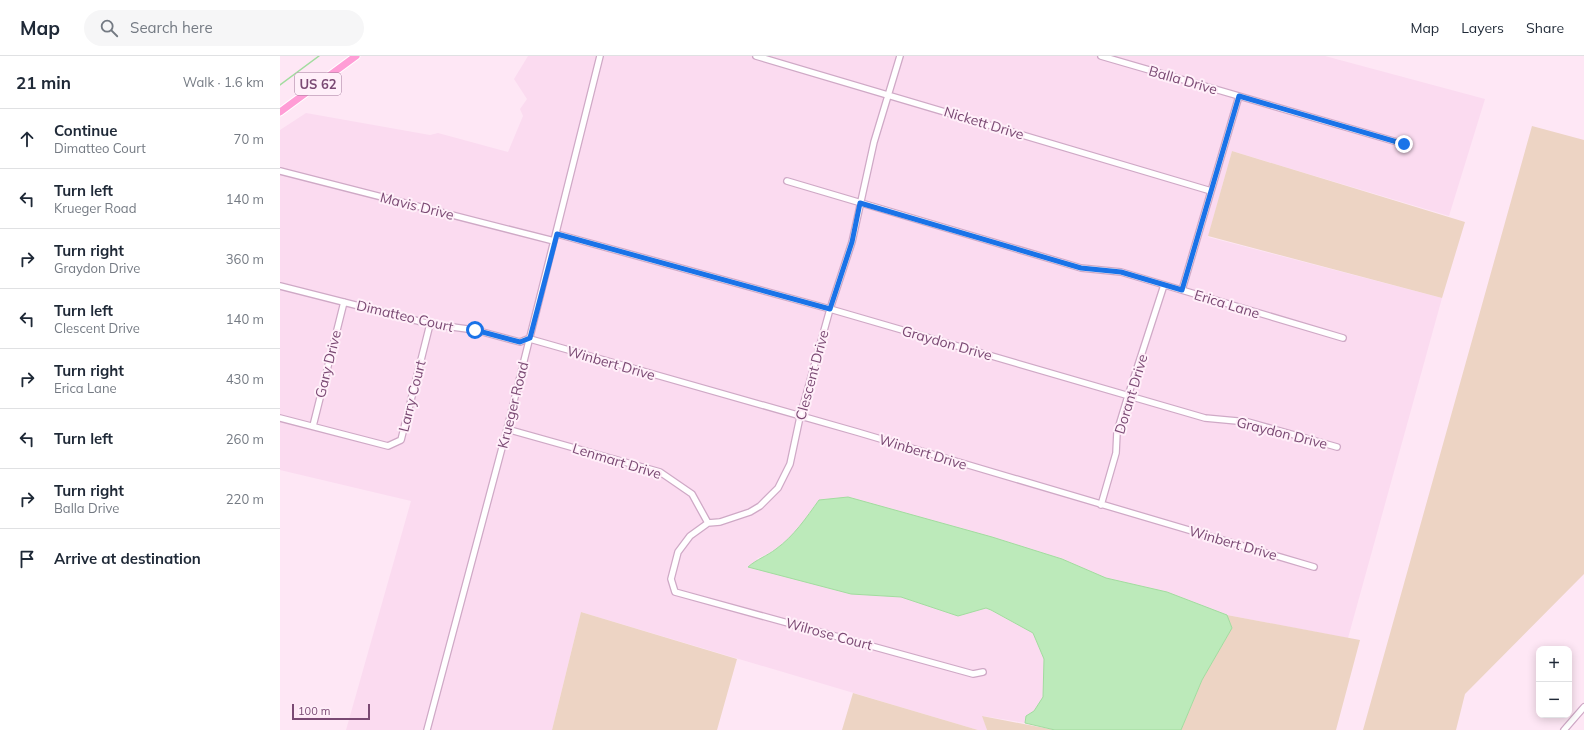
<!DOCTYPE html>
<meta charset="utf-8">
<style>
:root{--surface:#fff;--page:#f6f6f7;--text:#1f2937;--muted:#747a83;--line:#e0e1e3}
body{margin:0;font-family:Mulish,sans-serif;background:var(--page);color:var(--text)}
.controls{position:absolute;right:12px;bottom:12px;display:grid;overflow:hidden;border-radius:8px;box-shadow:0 2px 10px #0003}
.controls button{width:36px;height:36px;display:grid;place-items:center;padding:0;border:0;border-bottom:1px solid var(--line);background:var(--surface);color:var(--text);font:20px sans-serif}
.scale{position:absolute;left:12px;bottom:10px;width:78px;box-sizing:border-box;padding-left:4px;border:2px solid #7a4973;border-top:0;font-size:11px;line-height:14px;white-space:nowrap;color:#7a4973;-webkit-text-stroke:3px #ffeff9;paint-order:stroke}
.stop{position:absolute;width:12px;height:12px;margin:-9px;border:3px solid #1a73e8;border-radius:50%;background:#fff}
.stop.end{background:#1a73e8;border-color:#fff;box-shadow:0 1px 4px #0008}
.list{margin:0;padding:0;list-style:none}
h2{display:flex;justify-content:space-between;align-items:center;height:52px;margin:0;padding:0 16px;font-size:17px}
h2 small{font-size:13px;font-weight:400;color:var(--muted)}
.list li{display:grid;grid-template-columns:26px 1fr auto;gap:12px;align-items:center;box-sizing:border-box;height:60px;padding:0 16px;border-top:1px solid var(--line)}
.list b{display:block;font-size:15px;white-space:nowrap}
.list p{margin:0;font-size:13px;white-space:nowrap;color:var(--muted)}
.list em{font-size:13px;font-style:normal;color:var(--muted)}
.icon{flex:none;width:22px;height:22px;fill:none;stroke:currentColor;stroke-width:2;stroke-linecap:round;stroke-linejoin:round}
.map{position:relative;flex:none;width:1304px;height:674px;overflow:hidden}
header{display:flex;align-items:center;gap:24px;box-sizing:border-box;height:56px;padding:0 20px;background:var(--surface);border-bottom:1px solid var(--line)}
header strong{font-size:19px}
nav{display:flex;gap:22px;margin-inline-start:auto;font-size:14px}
.search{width:280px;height:36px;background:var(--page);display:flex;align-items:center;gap:10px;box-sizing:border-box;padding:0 14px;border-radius:22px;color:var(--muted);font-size:15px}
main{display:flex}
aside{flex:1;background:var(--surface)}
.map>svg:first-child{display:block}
.residential{fill:#fbdbf0}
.green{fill:#edd4c4}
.water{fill:#bceaba;stroke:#a2dc9f}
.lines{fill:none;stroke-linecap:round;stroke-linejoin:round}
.stream{stroke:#a2dc9f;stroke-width:1.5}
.minor-casing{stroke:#cfa9c6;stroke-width:8}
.major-casing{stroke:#fff;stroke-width:9}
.minor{stroke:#fff;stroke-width:5.5}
.major{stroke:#ff9dd6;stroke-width:7}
.route{stroke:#1a73e8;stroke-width:5}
.labels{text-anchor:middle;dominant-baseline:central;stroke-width:4;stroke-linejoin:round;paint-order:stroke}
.shield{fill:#ffeff9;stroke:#a27b9b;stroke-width:1}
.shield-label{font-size:13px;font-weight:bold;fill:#7a4973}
.street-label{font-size:14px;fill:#7a4973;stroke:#ffeff9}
</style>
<header>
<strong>Map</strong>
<div class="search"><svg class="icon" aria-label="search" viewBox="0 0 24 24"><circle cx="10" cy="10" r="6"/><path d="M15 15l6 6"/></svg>Search here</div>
<nav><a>Map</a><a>Layers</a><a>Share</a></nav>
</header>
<main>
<aside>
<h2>21 min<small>Walk · 1.6 km</small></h2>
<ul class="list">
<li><svg class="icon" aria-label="ahead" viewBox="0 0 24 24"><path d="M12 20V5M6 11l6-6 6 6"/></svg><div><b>Continue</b><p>Dimatteo Court</p></div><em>70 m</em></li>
<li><svg class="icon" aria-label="left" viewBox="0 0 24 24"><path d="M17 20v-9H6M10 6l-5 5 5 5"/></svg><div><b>Turn left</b><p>Krueger Road</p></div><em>140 m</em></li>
<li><svg class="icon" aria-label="right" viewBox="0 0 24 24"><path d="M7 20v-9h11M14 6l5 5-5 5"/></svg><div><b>Turn right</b><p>Graydon Drive</p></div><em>360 m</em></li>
<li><svg class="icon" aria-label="left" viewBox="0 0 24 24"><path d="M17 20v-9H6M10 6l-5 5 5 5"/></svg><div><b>Turn left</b><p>Clescent Drive</p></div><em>140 m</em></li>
<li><svg class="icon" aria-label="right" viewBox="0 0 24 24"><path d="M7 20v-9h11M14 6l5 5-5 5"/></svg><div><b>Turn right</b><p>Erica Lane</p></div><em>430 m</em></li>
<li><svg class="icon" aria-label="left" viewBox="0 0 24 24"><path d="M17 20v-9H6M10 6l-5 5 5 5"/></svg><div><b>Turn left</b></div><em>260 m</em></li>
<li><svg class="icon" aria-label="right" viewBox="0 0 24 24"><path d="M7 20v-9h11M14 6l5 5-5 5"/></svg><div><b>Turn right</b><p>Balla Drive</p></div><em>220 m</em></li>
<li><svg class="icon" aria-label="arrive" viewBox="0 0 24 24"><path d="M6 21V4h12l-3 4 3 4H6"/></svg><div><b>Arrive at destination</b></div></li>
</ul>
</aside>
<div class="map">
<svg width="1304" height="674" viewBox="0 0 1304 674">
<rect width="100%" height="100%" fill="#fee7f5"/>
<path class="residential" d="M248,0H1045L1205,43L1169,160L952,95L928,181L1162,242L1068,582L947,559L887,536L826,522L782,503L539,444L514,478L495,494L476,503L571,538L621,541L678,560L706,552L753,577L764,603L763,641L754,655L746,660L745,667L703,660L707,674H698L301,556L272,674H66L131,445L0,414V74L26,57L150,79L158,77L228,96L243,60L240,53L247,43L234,23Z"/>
<path class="green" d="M1252,70L1304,84V518L1185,638L1176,674H1083Z
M952,95L1185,166L1162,242L928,180Z
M301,556L457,603L437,674H272Z
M947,559L1080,584L1056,674H901L922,624L952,572Z
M573,637L698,674H562Z
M702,660L775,674H707Z"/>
<path class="water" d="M568,441L712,481L782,503L826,522L887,536L947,559L952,572L922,624L901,674H775L745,667L746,660L754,655L763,641L764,603L753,577L711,554L706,552L678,560L621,541L571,538L468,511C477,503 487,500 496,493C514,480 526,462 539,444Z"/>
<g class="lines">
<path class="stream" d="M0,29L39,0"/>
<g class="minor-casing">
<path id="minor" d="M476,0L931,135
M620,0L594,86L572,186L550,253L520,361L510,408L498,432L480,450L470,456L440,466L428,467L410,480L398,496L391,523L395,536L693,618L703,616
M821,0L1124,88
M0,115L274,185
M507,125L801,212L841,216L1063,282
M277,178L550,253L925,362L968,366L1057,391
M0,230L150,268L195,274L240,286L250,282
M902,234L959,40
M250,283L577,376L1034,511
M0,362L108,390L121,384L150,268
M33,370L64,246
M227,373L380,416L412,438L428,467
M821,449L836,397L837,376L848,340L884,229
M147,674L227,373L320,0
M1284,674L1304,651"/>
</g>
<g class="major-casing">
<path id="major" d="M0,56L76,0"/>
</g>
<use href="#minor" class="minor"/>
<use href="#major" class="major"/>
</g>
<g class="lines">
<path class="route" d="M195,274L240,286L250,282L277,178L550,253L572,186L580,147L801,212L841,216L902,234L959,40L1124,88"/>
</g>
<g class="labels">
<rect class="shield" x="15" y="17" width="46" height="22" rx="3"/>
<g class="shield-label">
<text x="38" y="28">US 62</text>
</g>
<g class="street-label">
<text transform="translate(903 24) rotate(16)">Balla Drive</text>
<text transform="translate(704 67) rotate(17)">Nickett Drive</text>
<text transform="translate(137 150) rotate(14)">Mavis Drive</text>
<text transform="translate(947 248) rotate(17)">Erica Lane</text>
<text transform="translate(125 260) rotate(13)">Dimatteo Court</text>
<text transform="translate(667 287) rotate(16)">Graydon Drive</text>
<text transform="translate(331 307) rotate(16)">Winbert Drive</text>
<text transform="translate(48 308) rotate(-76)">Gary Drive</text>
<text transform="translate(532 319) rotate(-75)">Clescent Drive</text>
<text transform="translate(851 338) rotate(-73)">Dorant Drive</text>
<text transform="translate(132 340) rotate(-76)">Larry Court</text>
<text transform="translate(233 349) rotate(-76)">Krueger Road</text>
<text transform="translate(1002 377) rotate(14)">Graydon Drive</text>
<text transform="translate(643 396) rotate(17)">Winbert Drive</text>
<text transform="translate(337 405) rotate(17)">Lenmart Drive</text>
<text transform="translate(953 487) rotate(16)">Winbert Drive</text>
<text transform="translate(549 578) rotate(15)">Wilrose Court</text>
</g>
</g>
</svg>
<div class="controls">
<button>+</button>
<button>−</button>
</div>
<div class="scale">100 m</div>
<div class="stop" style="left:195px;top:274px"></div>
<div class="stop end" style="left:1124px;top:88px"></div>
</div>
</main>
